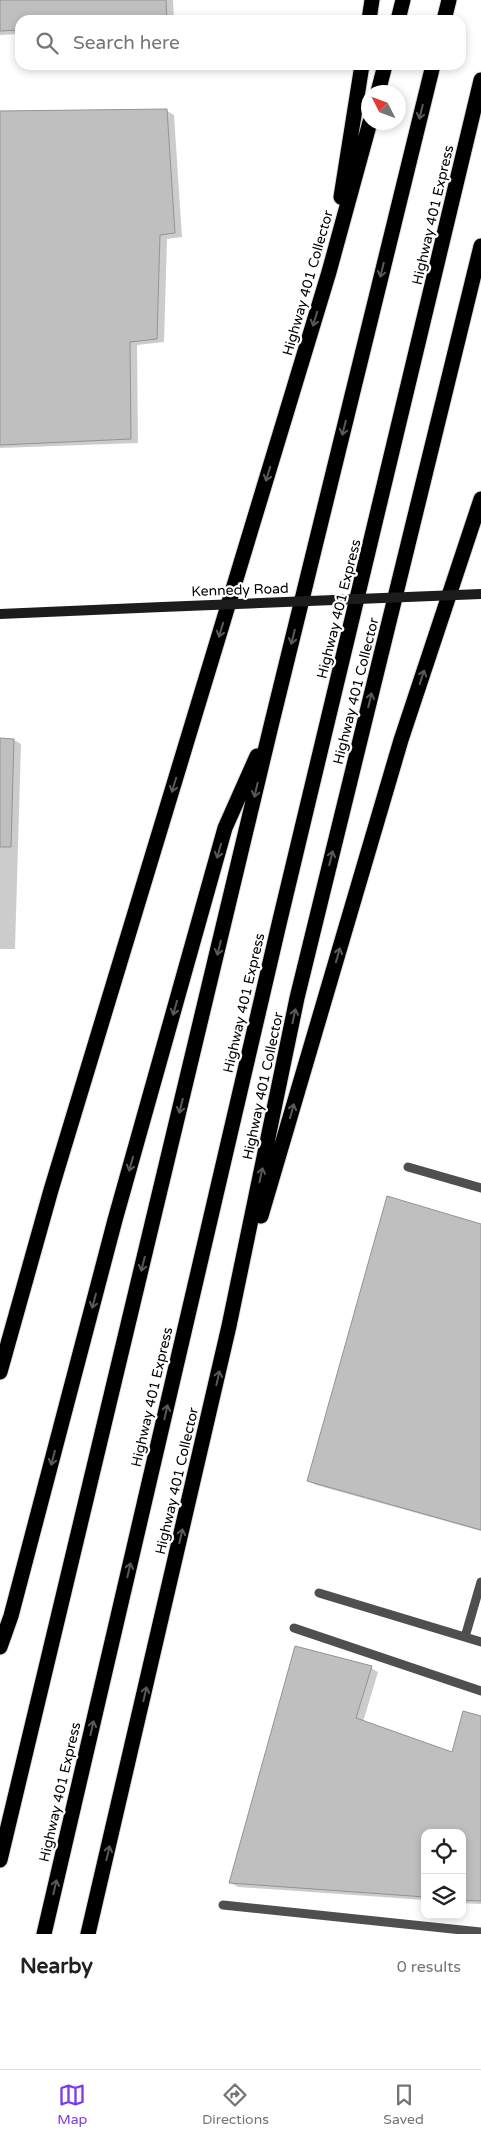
<!DOCTYPE html>
<style>
:root{--surface:#fff;--page:#f6f6f6;--text:#202124;--muted:#757577;--line:#e0e0e0;--accent:#7c3aed}
body{margin:0;font-family:"Varela Round",sans-serif;background:var(--page);color:var(--text)}
.controls{position:absolute;right:15px;bottom:15px;display:grid;overflow:hidden;border-radius:10px;box-shadow:0 2px 8px #0003}
.controls button{width:45px;height:45px;display:grid;place-items:center;padding:0;border:0;border-bottom:1px solid var(--line);background:var(--surface);color:var(--text);font:25px sans-serif}
.compass{position:absolute;left:361px;top:85px;width:45px;height:45px;border-radius:50%;background:var(--surface);box-shadow:0 2px 8px #0003;rotate:312deg}
.list{margin:0;padding:0;list-style:none}
h2{display:flex;justify-content:space-between;align-items:center;height:65px;margin:0;padding:0 20px;font-size:21px}
h2 small{font-size:16px;font-weight:400;color:var(--muted)}
.icon{flex:none;width:28px;height:28px;fill:none;stroke:currentColor;stroke-width:2;stroke-linecap:round;stroke-linejoin:round}
.map{position:relative;flex:none;width:481px;height:1934px;overflow:hidden}
.search{position:absolute;background:var(--surface);box-shadow:0 2px 8px #0003;left:15px;right:15px;top:15px;height:55px;display:flex;align-items:center;gap:12px;box-sizing:border-box;padding:0 18px;border-radius:15px;color:var(--muted);font-size:19px}
.sheet{height:135px;background:var(--surface)}
nav{display:flex;justify-content:space-around;align-items:center;box-sizing:border-box;height:70px;border-top:1px solid var(--line);background:var(--surface);font-size:14px;color:var(--muted)}
nav a{display:grid;justify-items:center;gap:2px}
nav .on{color:var(--accent)}
.map>svg:first-child{display:block}
.shadow{fill:#0003}
.building{fill:#bfbfbf;stroke:#939393}
.lines{fill:none;stroke-linecap:round;stroke-linejoin:round}
.highway-casing{stroke:#dbdbdb;stroke-width:17}
.lane{stroke:#4f4f4f;stroke-width:9}
.secondary{stroke:#1c1c1c;stroke-width:10}
.highway{stroke:#000;stroke-width:15}
.secondary-bridge{stroke:#1c1c1c;stroke-width:10}
.oneway{stroke:#595959}
.labels{text-anchor:middle;dominant-baseline:central;stroke-width:4.5;stroke-linejoin:round;paint-order:stroke}
.street-label{font-size:14px;fill:#000;stroke:#fff}
</style>
<div class="map">
<svg width="481" height="1934" viewBox="0 0 481 1934">
<rect width="100%" height="100%" fill="#fff"/>
<path class="shadow" d="M0,0H173L174,20H20V34L0,35Z
M167,111L174,115L182,237L167,239L164,342L137,345L138,443L0,448V112Z
M0,740H14L21,744L15,949H0Z
M481,1225V1531L316,1485L308,1481Z
M371,1668L378,1672L363,1722L452,1753L481,1717V1904L462,1903V1833H425V1900L238,1887L231,1883Z"/>
<path class="building" d="M0,0H166L167,20H20V30L0,31Z
M167,109L175,233L160,235L157,339L130,342L131,439L0,445V111Z
M0,738L14,739L11,847H0Z
M387,1196L481,1224V1530L307,1481Z
M295,1646L372,1666L356,1718L452,1752L463,1711L481,1716V1901L462,1900V1833H425V1897L229,1883Z"/>
<g class="lines">
<g class="highway-casing">
<path id="highway" d="M369,20L372,0
M398,20L403,0
M444,20L449,0
M378,92L385,65
M341,197L362,65
M261,1216L401,740L481,499
M0,1372L51,1190L329,272L370,122
M0,1647L11,1616L115,1220L225,828L257,756
M0,1860L271,726L433,65
M44,1934L279,924L481,80
M88,1934L229,1326L297,998L481,246"/>
</g>
<path class="lane" d="M408,1167L481,1188
M319,1593L481,1642
M294,1628L481,1691
M465,1637L481,1582
M223,1905L481,1932"/>
<path class="secondary" d="M0,614L162,607"/>
<use href="#highway" class="highway"/>
<path class="secondary-bridge" d="M162,607L481,594"/>
</g>
<defs><path id="oneway-shaft" d="M-6 0H5M1.5-3L5.5 0L1.5 3" fill="none" stroke-width="1.6" stroke-linecap="round" stroke-linejoin="round" transform="scale(1.25)"/></defs>
<g class="oneway">
<use href="#oneway-shaft" transform="translate(421 112) rotate(104)"/>
<use href="#oneway-shaft" transform="translate(382 270) rotate(104)"/>
<use href="#oneway-shaft" transform="translate(315 319) rotate(107)"/>
<use href="#oneway-shaft" transform="translate(344 428) rotate(104)"/>
<use href="#oneway-shaft" transform="translate(268 474) rotate(107)"/>
<use href="#oneway-shaft" transform="translate(221 630) rotate(107)"/>
<use href="#oneway-shaft" transform="translate(293 637) rotate(104)"/>
<use href="#oneway-shaft" transform="translate(422 677) rotate(-72)"/>
<use href="#oneway-shaft" transform="translate(370 700) rotate(-76)"/>
<use href="#oneway-shaft" transform="translate(174 785) rotate(107)"/>
<use href="#oneway-shaft" transform="translate(256 790) rotate(103)"/>
<use href="#oneway-shaft" transform="translate(219 851) rotate(106)"/>
<use href="#oneway-shaft" transform="translate(331 858) rotate(-76)"/>
<use href="#oneway-shaft" transform="translate(219 948) rotate(104)"/>
<use href="#oneway-shaft" transform="translate(338 955) rotate(-74)"/>
<use href="#oneway-shaft" transform="translate(175 1008) rotate(106)"/>
<use href="#oneway-shaft" transform="translate(294 1016) rotate(-78)"/>
<use href="#oneway-shaft" transform="translate(181 1106) rotate(104)"/>
<use href="#oneway-shaft" transform="translate(292 1111) rotate(-74)"/>
<use href="#oneway-shaft" transform="translate(131 1164) rotate(106)"/>
<use href="#oneway-shaft" transform="translate(261 1175) rotate(-78)"/>
<use href="#oneway-shaft" transform="translate(143 1264) rotate(104)"/>
<use href="#oneway-shaft" transform="translate(94 1301) rotate(105)"/>
<use href="#oneway-shaft" transform="translate(218 1378) rotate(-77)"/>
<use href="#oneway-shaft" transform="translate(166 1412) rotate(-77)"/>
<use href="#oneway-shaft" transform="translate(53 1458) rotate(105)"/>
<use href="#oneway-shaft" transform="translate(181 1536) rotate(-77)"/>
<use href="#oneway-shaft" transform="translate(129 1570) rotate(-77)"/>
<use href="#oneway-shaft" transform="translate(145 1694) rotate(-77)"/>
<use href="#oneway-shaft" transform="translate(92 1728) rotate(-77)"/>
<use href="#oneway-shaft" transform="translate(108 1853) rotate(-77)"/>
<use href="#oneway-shaft" transform="translate(55 1887) rotate(-77)"/>
</g>
<g class="labels">
<g class="street-label">
<text transform="translate(433 215) rotate(-77)">Highway 401 Express</text>
<text transform="translate(308 283) rotate(-74)">Highway 401 Collector</text>
<text transform="translate(240 590) rotate(-2)">Kennedy Road</text>
<text transform="translate(339 609) rotate(-76)">Highway 401 Express</text>
<text transform="translate(356 691) rotate(-76)">Highway 401 Collector</text>
<text transform="translate(244 1003) rotate(-77)">Highway 401 Express</text>
<text transform="translate(263 1086) rotate(-78)">Highway 401 Collector</text>
<text transform="translate(152 1397) rotate(-77)">Highway 401 Express</text>
<text transform="translate(177 1481) rotate(-77)">Highway 401 Collector</text>
<text transform="translate(60 1792) rotate(-77)">Highway 401 Express</text>
</g>
</g>
</svg>
<div class="controls">
<button><svg class="icon" aria-label="locate" viewBox="0 0 24 24"><circle cx="12" cy="12" r="6"/><path d="M12 2v4M12 18v4M2 12h4M18 12h4"/></svg></button>
<button><svg class="icon" aria-label="layers" viewBox="0 0 24 24"><path d="M12 4l9 5-9 5-9-5zM3 14l9 5 9-5"/></svg></button>
</div>
<svg class="compass" viewBox="-18 -18 36 36"><path d="M0-13l5 13h-10z" fill="#e53935"/><path d="M0 13l5-13h-10z" fill="#757577"/></svg>
<div class="search"><svg class="icon" aria-label="search" viewBox="0 0 24 24"><circle cx="10" cy="10" r="6"/><path d="M15 15l6 6"/></svg>Search here</div>
</div>
<section class="sheet">
<h2>Nearby<small>0 results</small></h2>
<ul class="list">
</ul>
</section>
<nav>
<a class="on"><svg class="icon" aria-label="map" viewBox="0 0 24 24"><path d="M3 6l6-2 6 2 6-2v14l-6 2-6-2-6 2zM9 4v14M15 6v14"/></svg>Map</a>
<a><svg class="icon" aria-label="directions" viewBox="0 0 24 24"><path d="M12 3l9 9-9 9-9-9zM9 14v-3h6M13 9l2 2-2 2"/></svg>Directions</a>
<a><svg class="icon" aria-label="saved" viewBox="0 0 24 24"><path d="M7 4h10v16l-5-4-5 4z"/></svg>Saved</a>
</nav>
